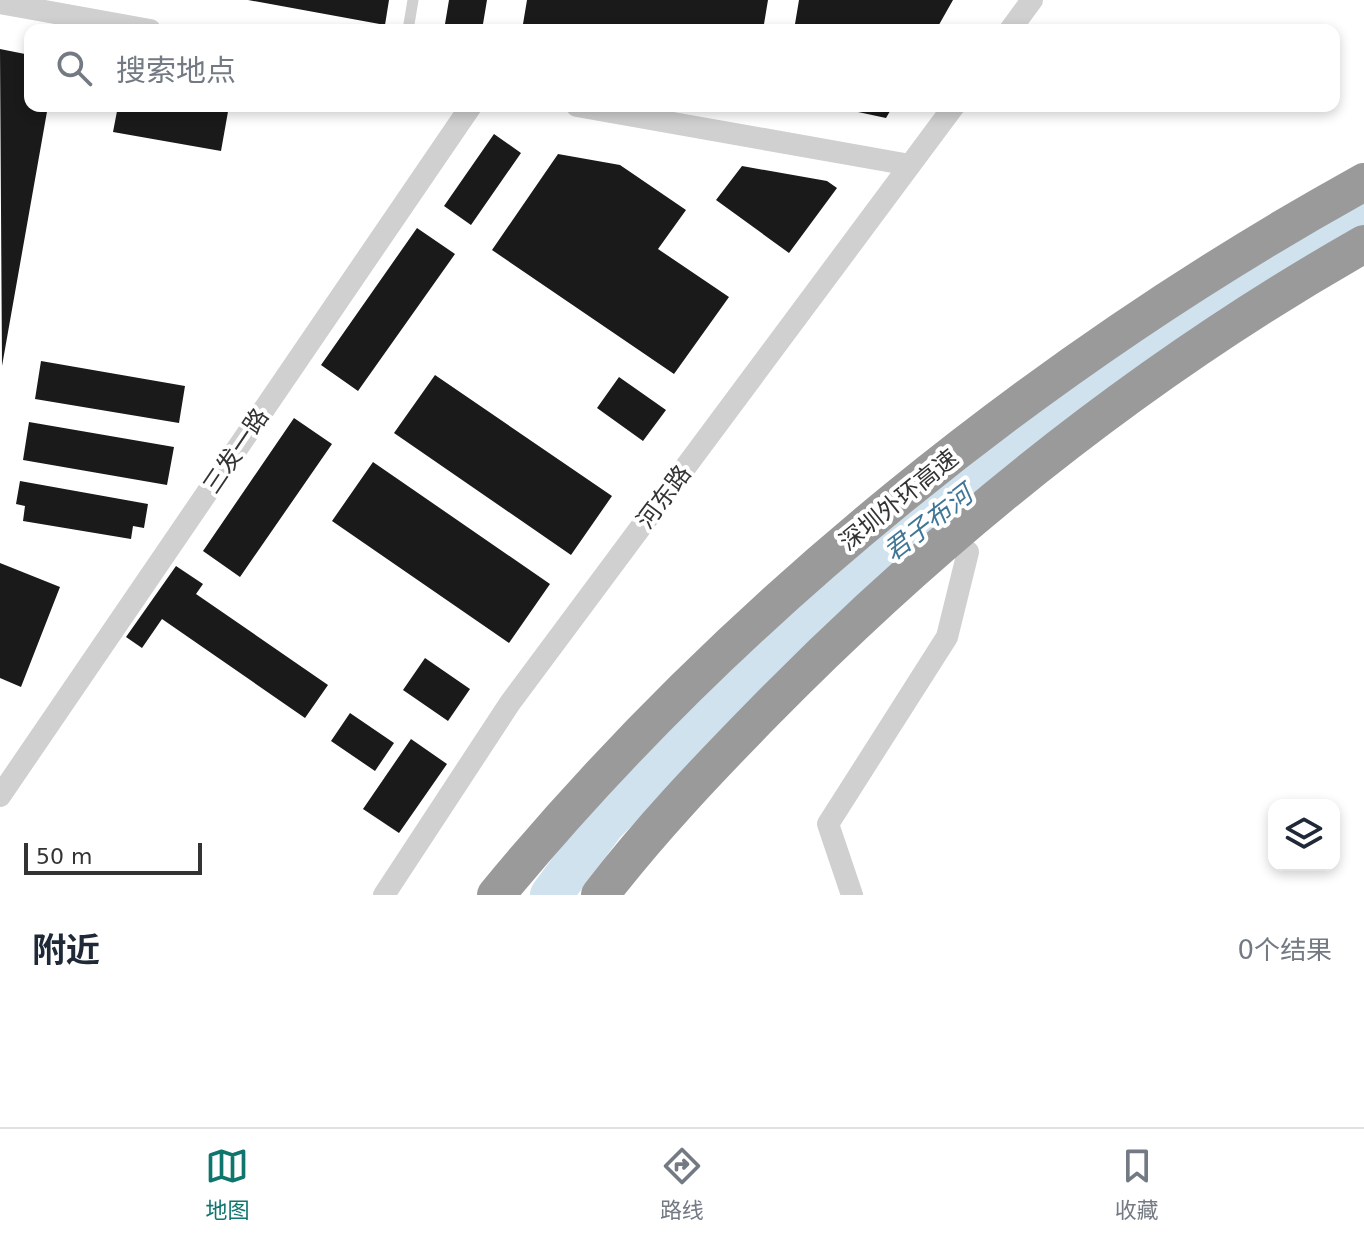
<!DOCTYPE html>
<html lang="zh">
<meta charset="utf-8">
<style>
:root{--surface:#fff;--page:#f6f6f7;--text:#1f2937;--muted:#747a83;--line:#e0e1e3;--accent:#0f766e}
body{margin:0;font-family:"DejaVu Sans","Noto Sans SC",sans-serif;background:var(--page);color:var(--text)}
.controls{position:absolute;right:24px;bottom:24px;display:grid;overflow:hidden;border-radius:16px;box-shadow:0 4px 12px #0003}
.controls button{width:72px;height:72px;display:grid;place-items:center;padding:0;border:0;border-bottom:2px solid var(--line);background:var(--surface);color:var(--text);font:40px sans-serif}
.scale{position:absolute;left:24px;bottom:20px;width:178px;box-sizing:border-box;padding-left:8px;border:4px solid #333;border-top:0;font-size:22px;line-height:28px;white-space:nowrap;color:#333;-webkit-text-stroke:6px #fff;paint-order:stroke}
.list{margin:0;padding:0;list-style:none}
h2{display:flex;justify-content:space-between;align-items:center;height:104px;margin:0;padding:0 32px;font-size:34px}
h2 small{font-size:26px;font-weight:400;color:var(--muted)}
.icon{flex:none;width:44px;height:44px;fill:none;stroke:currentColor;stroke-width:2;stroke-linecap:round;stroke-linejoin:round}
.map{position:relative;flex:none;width:1364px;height:895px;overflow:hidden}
.search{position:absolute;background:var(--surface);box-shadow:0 4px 12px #0003;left:24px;right:24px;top:24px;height:88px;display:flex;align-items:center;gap:20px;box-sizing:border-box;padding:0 28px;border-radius:16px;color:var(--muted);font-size:30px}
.sheet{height:232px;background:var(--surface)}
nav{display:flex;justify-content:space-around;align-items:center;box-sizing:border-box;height:112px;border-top:2px solid var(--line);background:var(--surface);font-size:22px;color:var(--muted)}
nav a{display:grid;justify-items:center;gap:4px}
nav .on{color:var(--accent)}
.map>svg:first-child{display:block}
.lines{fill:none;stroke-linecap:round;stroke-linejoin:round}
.river{stroke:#cfe2ed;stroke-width:42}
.building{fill:#1a1a1a}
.service{stroke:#d0d0d0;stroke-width:11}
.minor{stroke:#d0d0d0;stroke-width:22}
.motorway{stroke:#9a9a9a;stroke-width:38}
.labels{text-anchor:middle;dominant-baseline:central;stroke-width:8;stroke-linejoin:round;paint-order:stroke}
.street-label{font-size:24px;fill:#333;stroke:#fff}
.water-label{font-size:26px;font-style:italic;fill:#407695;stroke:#fff}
</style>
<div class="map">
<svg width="1364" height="895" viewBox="0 0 1364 895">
<rect width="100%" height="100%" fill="#fff"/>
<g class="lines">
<path class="river" d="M551,895L604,824L818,608L1174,331L1364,219"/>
</g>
<path class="building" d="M248,0H389L385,25Z
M449,0H487L482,30H444Z
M527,0H768L763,30H522Z
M799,0H953L936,30H794Z
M0,49L30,55V106H48L2,366Z
M118,106H229L221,151L113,132Z
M830,106H893L886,118Z
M494,134L521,153L471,225L444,206Z
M558,154L620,165L686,210L658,249L729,297L674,374L492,250Z
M742,166L827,181L837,188L789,253L716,200Z
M417,228L455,254L358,391L321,365Z
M41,361L185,386L179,423L35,399Z
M435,375L612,496L571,555L394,433Z
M619,377L666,410L643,441L597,408Z
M294,418L332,444L240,577L203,551Z
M29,422L174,447L167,485L23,460Z
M373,462L550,584L509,643L332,521Z
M20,481L148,504L144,528L133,526L131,539L23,521L25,506L16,504Z
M0,563L60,587L21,687L0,678Z
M176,566L203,584L196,594L328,685L305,718L162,619L142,648L126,637Z
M425,658L470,689L448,721L403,690Z
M350,713L394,743L375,771L331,741Z
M411,739L447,764L399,833L363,809Z"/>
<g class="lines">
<path class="service" d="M408,30L413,0"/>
<path class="minor" d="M0,3L150,30
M1010,30L1032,0
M577,106L910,165
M0,796L471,106
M384,895L510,703L954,106
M852,895L828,824L947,637L968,552"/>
<path class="motorway" d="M496,895C731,610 1041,361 1364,182
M600,895C650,830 708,769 765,711C942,531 1144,369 1364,244"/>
</g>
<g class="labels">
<g class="street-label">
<text transform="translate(236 451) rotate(-56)">三发一路</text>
<text transform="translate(664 497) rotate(-53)">河东路</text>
<text transform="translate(899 500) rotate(-39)">深圳外环高速</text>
</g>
<g class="water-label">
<text transform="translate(928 523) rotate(-38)">君子布河</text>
</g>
</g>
</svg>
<div class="controls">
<button><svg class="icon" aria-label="layers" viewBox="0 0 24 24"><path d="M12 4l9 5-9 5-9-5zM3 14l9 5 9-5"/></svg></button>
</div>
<div class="scale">50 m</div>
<div class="search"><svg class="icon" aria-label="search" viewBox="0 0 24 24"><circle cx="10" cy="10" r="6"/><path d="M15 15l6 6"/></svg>搜索地点</div>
</div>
<section class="sheet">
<h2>附近<small>0个结果</small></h2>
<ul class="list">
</ul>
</section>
<nav>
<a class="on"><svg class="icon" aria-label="map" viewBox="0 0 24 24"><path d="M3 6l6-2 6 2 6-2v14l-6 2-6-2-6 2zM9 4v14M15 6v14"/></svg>地图</a>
<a><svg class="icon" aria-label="directions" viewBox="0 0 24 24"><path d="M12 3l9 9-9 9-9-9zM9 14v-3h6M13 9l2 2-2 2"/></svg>路线</a>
<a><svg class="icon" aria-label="saved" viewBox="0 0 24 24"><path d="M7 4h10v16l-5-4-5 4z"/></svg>收藏</a>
</nav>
